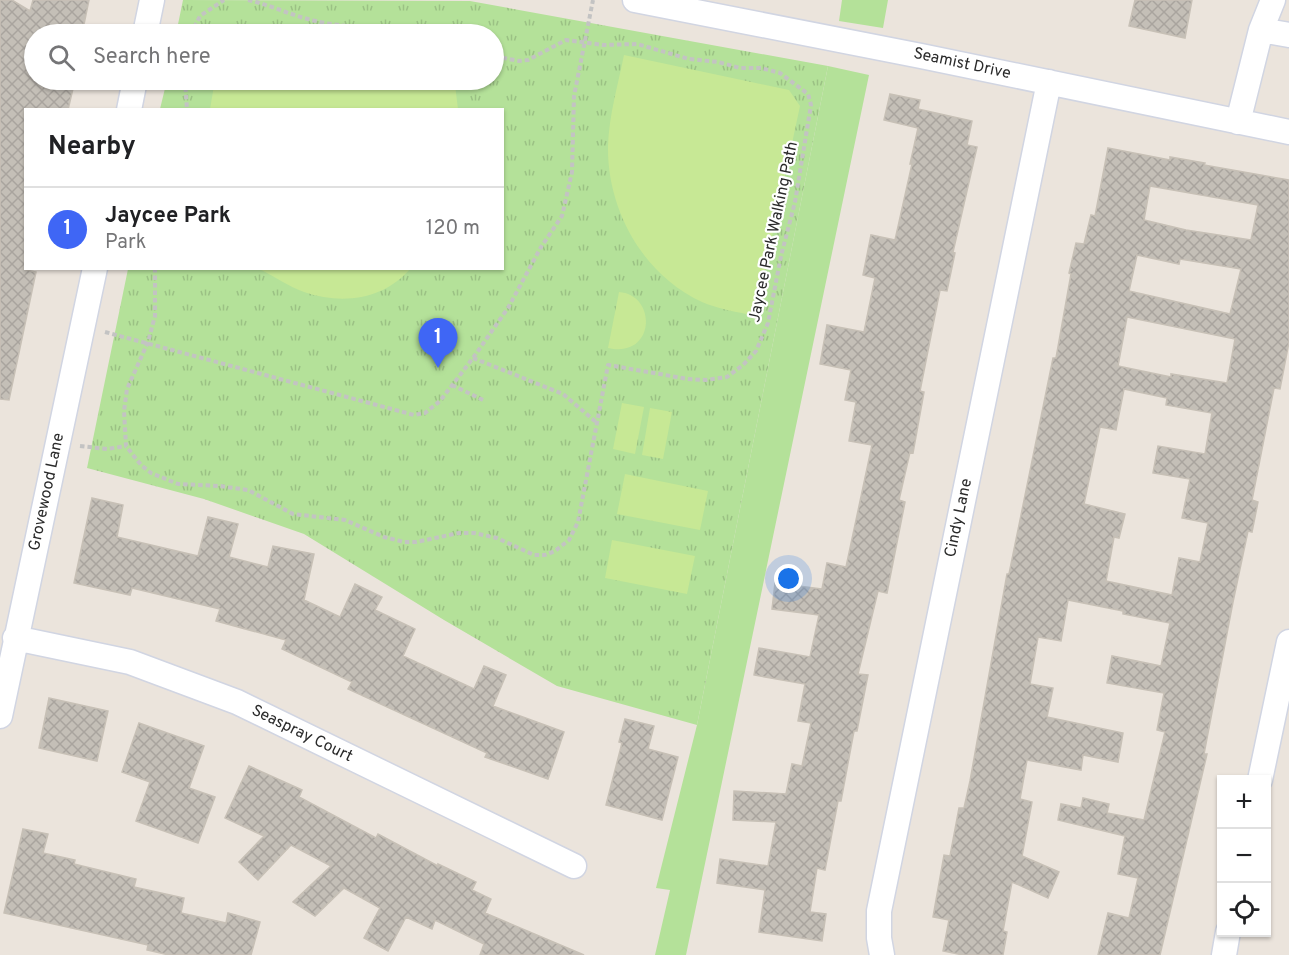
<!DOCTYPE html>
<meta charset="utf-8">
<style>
:root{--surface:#fff;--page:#f6f6f6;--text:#202124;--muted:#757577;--line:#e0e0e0;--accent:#3f66f5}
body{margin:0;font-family:Overpass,sans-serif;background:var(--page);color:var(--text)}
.controls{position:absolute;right:18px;bottom:18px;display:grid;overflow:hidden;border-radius:0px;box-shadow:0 2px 4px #0004}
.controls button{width:54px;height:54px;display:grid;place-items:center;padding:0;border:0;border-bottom:2px solid var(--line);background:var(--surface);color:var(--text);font:30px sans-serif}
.you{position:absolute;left:789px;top:579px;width:21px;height:21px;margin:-15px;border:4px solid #fff;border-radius:50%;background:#1a73e8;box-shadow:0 0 0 9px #1a73e833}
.badge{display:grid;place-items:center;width:39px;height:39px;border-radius:50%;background:var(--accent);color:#fff;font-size:20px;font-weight:700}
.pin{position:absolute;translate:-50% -50px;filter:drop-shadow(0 2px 3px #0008)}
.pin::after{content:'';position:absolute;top:32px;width:21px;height:18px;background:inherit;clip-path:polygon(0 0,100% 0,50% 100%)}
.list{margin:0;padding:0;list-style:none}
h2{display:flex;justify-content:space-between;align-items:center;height:78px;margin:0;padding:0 24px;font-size:26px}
h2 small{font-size:20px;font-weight:400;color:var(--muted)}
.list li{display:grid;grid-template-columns:39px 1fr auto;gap:18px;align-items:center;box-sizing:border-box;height:84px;padding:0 24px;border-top:2px solid var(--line)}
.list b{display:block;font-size:22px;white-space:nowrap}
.list p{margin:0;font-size:20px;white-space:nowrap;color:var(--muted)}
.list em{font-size:20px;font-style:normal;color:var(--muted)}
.icon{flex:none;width:33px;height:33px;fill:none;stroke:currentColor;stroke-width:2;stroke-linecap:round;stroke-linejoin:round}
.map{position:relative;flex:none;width:1289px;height:955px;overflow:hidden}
.search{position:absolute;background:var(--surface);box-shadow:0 2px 4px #0004;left:24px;top:24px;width:480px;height:66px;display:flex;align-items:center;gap:15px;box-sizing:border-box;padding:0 21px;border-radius:33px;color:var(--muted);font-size:22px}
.panel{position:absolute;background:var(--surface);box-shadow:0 2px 4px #0004;left:24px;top:108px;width:480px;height:162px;border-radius:0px}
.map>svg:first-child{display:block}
.grass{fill:#b4e199}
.park{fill:url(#park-tufts)}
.pitch{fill:#c7e895}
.building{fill:url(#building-cross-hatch);stroke:#c7c0b6;stroke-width:1.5;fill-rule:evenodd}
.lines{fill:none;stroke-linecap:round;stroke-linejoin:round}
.minor-casing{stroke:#d1d5e2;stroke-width:27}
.path{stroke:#c3c3c3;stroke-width:4;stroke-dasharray:4.5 3;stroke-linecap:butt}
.minor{stroke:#fff;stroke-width:24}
.labels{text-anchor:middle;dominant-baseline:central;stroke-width:4.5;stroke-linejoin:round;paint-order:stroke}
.street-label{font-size:16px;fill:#2a2a2a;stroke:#fff}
</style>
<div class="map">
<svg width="1289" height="955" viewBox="0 0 1289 955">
<defs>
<pattern id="park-tufts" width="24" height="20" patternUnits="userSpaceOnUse" patternTransform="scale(1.5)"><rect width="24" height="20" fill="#b4e199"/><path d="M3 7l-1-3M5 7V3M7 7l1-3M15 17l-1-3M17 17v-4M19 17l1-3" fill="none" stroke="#9bc184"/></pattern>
<pattern id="building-cross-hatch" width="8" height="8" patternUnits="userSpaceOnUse" patternTransform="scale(1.5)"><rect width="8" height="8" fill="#c4bfb7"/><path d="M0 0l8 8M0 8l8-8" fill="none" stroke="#a9a49e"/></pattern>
</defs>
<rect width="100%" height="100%" fill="#ebe4dc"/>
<path class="grass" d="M842,0H888L883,28L839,21Z
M828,66L869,75L686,955H655L670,890L656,888L697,725Z"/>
<path class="park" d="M183,0L470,1L828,66L697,725L557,686L444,620L304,534L204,499L87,468L128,269L502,268V110L160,109L167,80H494V34H176Z"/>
<path class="pitch" d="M624,55L789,90L800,106L755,316C738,312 718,309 702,302C643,275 607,210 608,146C609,115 618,85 624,55Z
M215,80H433L455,85L458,109H210Z
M259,269H410C383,300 342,305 304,292C289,287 274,276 259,269Z
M619,292C658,295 655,359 608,348Z
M622,403L644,407L635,454L613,449Z
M650,408L672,412L663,459L642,455Z
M625,474L708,491L700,530L617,514Z
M612,540L695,556L687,594L605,578Z"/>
<path class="building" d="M0,0H12L30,11L33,0H89L82,34H34V80H75L68,110H26V270L36,272L9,400L0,399Z
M1135,0H1192L1185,38L1129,26Z
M890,94L920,100L918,109L972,121L967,145L977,147L953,252L955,253L947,291L940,290L920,391L924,392L913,453L910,452L899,500L905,502L887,593L878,591L858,674L868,675L857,731H854L841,801H838L825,870L817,868L810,912L826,914L822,941L759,932L765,890L717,883L720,859L768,866L776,822L733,820L734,791L786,794L792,764L802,766L811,723L798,721L805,684L754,675L759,648L810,657L819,615L772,609L775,583L822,589L827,563L846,567L872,445L849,441L856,402L845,400L851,370L820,364L827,325L864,332L875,278L863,275L871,235L895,240L912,164H910L918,128L884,120Z
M1108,148L1170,160V157L1205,163L1204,165L1289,180V342L1280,389L1274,388L1252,500L1258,502L1252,532L1248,531L1233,602L1204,754H1207L1160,955H1098L1108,913L1129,918L1138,878L1118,874L1125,836L1058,820L1061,804L1081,808L1083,798L1109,804L1107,813L1144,820L1165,732L1157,730L1164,693L1107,683L1112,656L1161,666L1170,623L1123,614V611L1068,600L1061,641L1038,637L1030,684L1053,688L1047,717L1123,733L1118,762L1083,755L1081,770L1027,760L1020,799L1032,802L1022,856L1059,872L1048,898L1012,882L1003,931L1007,932L1003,955H963L943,951L949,920L933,917L944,855L950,856L959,808H964L970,781L1007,574H1009L1053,358H1056L1071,274L1069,273L1076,243L1084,244L1091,215L1095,216ZM1150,186L1258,205L1251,240L1186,230L1144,220ZM1137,255L1179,264L1180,259L1241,269L1230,314L1129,291ZM1127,317L1235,339L1227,383L1171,374V377L1118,366ZM1124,389L1167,398L1166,405L1212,413L1205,454L1158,446L1153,473L1190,479L1182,518L1208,523L1200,562L1179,558L1172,595L1106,581L1114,537L1119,538L1125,514L1084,504L1100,427L1116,430Z
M92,498L123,505L117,537L198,556L208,517L238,524L229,557L268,567L273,546L314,554L304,600L340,617L355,584L382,597L375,610L415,629L403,656L474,689L484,666L506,675L493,706L564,732L548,779L485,757L487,753L348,689L352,682L282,649L286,640L216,621L220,609L132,588L130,595L74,583Z
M49,698L108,711L97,761L39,748Z
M625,719L654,726L648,749L678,757L662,820L606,805L622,743L619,742Z
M139,723L204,746L189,788L215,797L198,843L136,821L150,782L122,772Z
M249,766L302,790L299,797L376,838L378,834L438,866V864L476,882L472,890L491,899L485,913L584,955H480L484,944L435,920L432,929L406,917L388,951L364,938L380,908L344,888L315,916L293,902L331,866L291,845L258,880L239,862L264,836L225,818Z
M23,829L48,834L43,853L75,860L74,864L136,879L134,887L184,898L181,913L226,923L228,913L260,922L251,955H169L147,950L148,945L4,913Z"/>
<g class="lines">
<g class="minor-casing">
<path id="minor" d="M635,0L921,56L1289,132
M1261,30L1289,35
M145,34L152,0
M129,110L135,80
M1238,122L1261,30L1273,0
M15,638L130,662L237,702L574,866
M0,716L95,268
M1260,780L1289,642
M882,955L879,938V911L1049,82
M1224,955L1228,932"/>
</g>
<path class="path" d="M248,0C271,5 292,16 316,21C344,28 372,26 400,34
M191,34L200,16L224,0
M185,80L187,110
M155,268V316L148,342L127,389L124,411L126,446L141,465L151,473L178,484L220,486L248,490L293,514L345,520L384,537L404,542H416L459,533H474L497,538L534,555H545L555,551L569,540L578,522L608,365L688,379L706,380L727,377L743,365L756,351L768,323L781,256L795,202L811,105L808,94L780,73L761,68H740L718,62L689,59L637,44L603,45L566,40L528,60L519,61L494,56
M105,332L414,415L425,413L440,401L473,358L508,308L541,247L562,216L572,172L574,96L593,0
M473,358L563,394L596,422
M452,385L483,400
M80,446L107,449L126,446"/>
<use href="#minor" class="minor"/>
</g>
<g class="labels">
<g class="street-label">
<text transform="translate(962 64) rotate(12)">Seamist Drive</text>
<text transform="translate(774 232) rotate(-78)">Jaycee Park Walking Path</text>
<text transform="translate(47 492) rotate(-78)">Grovewood Lane</text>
<text transform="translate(959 518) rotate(-78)">Cindy Lane</text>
<text transform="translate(302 734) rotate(26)">Seaspray Court</text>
</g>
</g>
</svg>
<div class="controls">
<button>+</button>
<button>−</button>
<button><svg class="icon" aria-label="locate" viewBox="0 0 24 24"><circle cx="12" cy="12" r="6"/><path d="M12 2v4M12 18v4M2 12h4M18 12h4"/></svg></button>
</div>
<div class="you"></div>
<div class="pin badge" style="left:438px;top:368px">1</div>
<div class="search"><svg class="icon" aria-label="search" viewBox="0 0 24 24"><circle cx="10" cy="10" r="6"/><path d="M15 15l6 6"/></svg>Search here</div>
<section class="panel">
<h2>Nearby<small></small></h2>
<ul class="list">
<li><span class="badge">1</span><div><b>Jaycee Park</b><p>Park</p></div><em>120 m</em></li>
</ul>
</section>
</div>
